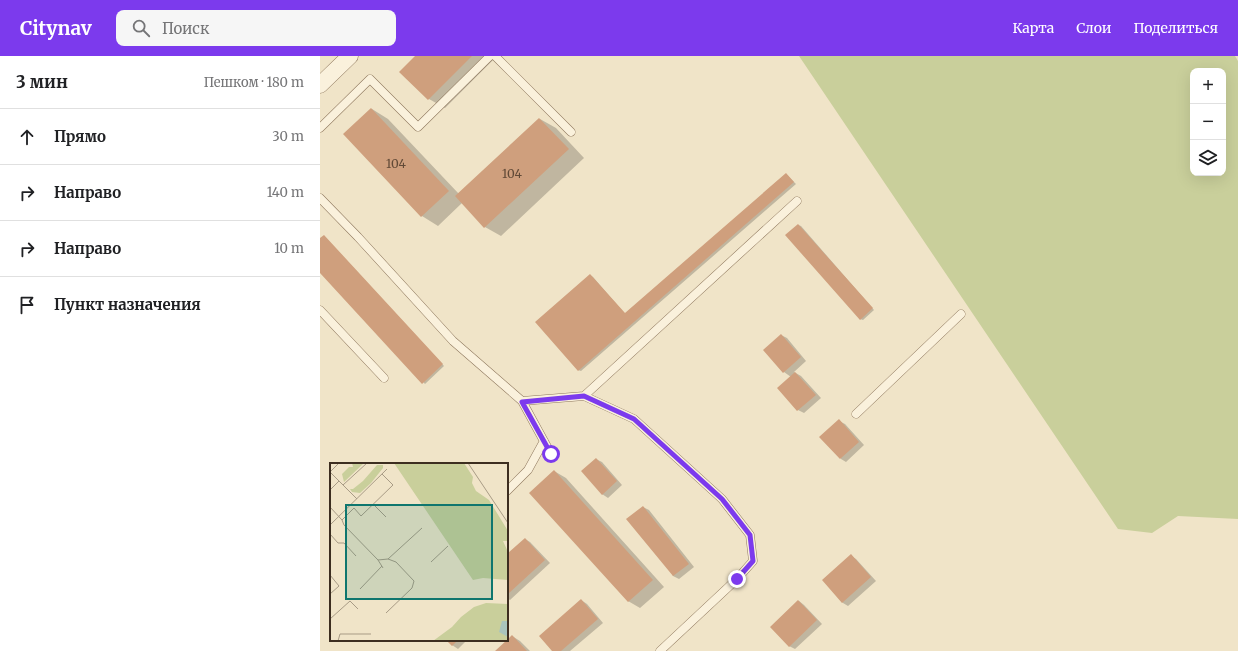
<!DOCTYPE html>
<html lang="ru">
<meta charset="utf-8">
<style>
:root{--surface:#fff;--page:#f6f6f6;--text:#202124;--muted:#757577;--line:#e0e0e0;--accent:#7c3aed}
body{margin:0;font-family:Merriweather,serif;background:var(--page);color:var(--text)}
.controls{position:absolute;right:12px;top:12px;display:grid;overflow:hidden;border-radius:8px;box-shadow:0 4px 16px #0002}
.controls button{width:36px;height:36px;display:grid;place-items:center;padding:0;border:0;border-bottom:1px solid var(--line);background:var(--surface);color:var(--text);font:20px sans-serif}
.stop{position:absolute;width:12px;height:12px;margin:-9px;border:3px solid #7c3aed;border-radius:50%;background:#fff}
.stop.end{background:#7c3aed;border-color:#fff;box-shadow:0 1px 4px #0008}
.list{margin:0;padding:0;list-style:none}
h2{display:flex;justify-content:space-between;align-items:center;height:52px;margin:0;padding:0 16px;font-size:17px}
h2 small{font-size:13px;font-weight:400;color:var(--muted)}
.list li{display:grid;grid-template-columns:26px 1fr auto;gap:12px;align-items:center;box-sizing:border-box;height:56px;padding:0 16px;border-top:1px solid var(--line)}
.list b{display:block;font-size:15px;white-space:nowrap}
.list em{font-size:13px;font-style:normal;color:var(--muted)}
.icon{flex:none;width:22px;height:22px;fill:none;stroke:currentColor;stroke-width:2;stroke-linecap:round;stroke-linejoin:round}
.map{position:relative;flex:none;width:918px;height:595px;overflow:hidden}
header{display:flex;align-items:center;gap:24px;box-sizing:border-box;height:56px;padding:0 20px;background:var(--accent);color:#fff}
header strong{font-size:19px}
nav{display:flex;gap:22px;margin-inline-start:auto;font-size:14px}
.search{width:280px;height:36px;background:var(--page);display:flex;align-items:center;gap:10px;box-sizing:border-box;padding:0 14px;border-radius:8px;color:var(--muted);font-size:15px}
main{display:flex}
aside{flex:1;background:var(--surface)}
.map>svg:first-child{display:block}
.green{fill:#c9cf9b;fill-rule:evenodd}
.shadow{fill:#0003}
.building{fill:#cf9f7d}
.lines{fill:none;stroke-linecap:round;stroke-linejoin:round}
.service-casing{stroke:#8d765c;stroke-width:9}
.minor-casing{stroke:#8d765c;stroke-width:17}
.service{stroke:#faf1dc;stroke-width:8}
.minor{stroke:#faf1dc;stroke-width:16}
.route{stroke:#7c3aed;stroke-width:5}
.labels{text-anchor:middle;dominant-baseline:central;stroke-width:4;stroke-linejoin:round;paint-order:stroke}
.number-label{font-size:12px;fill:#624a37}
.inset-road{fill:none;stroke:#a89b85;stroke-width:1}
.view{fill:#0f766e;fill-opacity:0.15;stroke:#0f766e;stroke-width:2}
.inset-edge{fill:none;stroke:#3d2e20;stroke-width:2}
</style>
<header>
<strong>Citynav</strong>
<div class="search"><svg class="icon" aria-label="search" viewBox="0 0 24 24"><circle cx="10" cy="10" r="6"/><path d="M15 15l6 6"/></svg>Поиск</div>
<nav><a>Карта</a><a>Слои</a><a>Поделиться</a></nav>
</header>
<main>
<aside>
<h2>3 мин<small>Пешком · 180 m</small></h2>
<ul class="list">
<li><svg class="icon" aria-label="ahead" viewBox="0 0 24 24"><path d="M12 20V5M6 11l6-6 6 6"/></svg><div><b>Прямо</b></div><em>30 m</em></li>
<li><svg class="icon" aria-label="right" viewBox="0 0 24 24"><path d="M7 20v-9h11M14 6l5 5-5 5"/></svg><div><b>Направо</b></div><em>140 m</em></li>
<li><svg class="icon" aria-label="right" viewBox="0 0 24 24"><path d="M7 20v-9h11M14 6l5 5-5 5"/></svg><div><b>Направо</b></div><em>10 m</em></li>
<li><svg class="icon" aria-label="arrive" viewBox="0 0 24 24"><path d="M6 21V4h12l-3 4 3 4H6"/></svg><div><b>Пункт назначения</b></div></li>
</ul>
</aside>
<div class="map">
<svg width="918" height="595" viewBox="0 0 918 595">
<rect width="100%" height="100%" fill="#f0e4c8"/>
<path class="green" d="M479,0H915L918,5V463L858,460L832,477L798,473ZM873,15H903V117H873Z"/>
<path class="shadow" d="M96,0H177L125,52L109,43Z
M52,53L68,63L139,138L220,63L236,72L264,102L181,180L165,171L142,147L118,170L102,160L25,78Z
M466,118L476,128L261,315L258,314L270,219L273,221L305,258Z
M478,169L481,170L554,254L543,264L540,263Z
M6,182L124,310L105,328L0,216V184Z
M461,279L467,282L486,305L474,316L481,320L501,342L484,357L478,354L471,321L464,316Z
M519,365L525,368L544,389L526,406L521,403Z
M276,403L282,406L302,429L288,442L282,438Z
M234,415L246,422L344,531L320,552L308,545Z
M323,451L329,454L374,511L359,523L353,520Z
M205,483L210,486L230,507L190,544L187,542V500Z
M531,500L536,503L556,525L528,550L523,547L503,524Z
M261,544L267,548L283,567L250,595H233Z
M479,545L484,549L502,568L475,593L469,590Z
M192,580L200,585L210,595H176Z
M127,584H147L138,593L132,589Z"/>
<path class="building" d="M95,0H152L108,44L79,16Z
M51,52L129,135L101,161L23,78Z
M219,62L249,93L164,172L135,140Z
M466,117L474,126L258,315L215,266L270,218L305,257Z
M478,168L553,252L540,264L465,179Z
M4,179L123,308L102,328L0,217V182Z
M461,278L481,301L463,317L443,294Z
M475,316L496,339L477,355L457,332Z
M519,363L539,386L520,403L499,381Z
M276,402L297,425L282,439L261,415Z
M234,414L333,524L308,546L209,437Z
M323,450L369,508L353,520L306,463Z
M205,482L225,504L187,539V498Z
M531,498L551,521L522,547L502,524Z
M261,543L278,563L241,595H232L219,580Z
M478,544L497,564L469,591L450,571Z
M192,579L207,595H175L187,584Z
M126,584H138L132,590Z"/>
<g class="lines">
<g class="service-casing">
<path id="service" d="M175,0L251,76
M0,72L50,23L98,71L170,0
M0,142L38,181L133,285L202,345L231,398
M0,254L64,322
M264,340L477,145
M202,345L264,340L314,363L402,443L430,479L433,505L417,523L340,595
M536,358L641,258
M187,435L208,414L224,385"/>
</g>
<g class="minor-casing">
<path id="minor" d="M0,29L30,0"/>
</g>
<use href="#service" class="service"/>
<use href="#minor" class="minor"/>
</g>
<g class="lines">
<path class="route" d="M231,398L202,346L264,340L314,363L402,443L430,479L433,505L417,523"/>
</g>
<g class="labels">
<g class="number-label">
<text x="76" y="107">104</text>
<text x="192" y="117">104</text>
</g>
</g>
<g transform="translate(10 407)">
<rect width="178" height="178" fill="#f0e4c8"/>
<path d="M22,0H34L14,19L12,11L19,4H23ZM64,0H134L143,14L142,20L146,28L159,37L178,68V78H173L178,89V117L153,115L143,117ZM47,2H53V5L41,20L30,30L22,29L20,26H23L33,18ZM156,140L178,141V178H103L122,164L131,154L144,144Z" fill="#c9cf9b"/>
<path d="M172,158H178V174L169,169Z" fill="#a9c4bc"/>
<path class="inset-road" d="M9,0L0,9L27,36M138,0L178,60M13,22L37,0M0,27L9,18M43,41L56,54M0,44L12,57L24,45L31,53L63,22L52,11M12,57L14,62L48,97L53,105M0,62L57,6M0,71L8,80H14L26,93M58,96L92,65M48,97L58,96L66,99L84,118L82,125L56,150M101,99L118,83M0,112L9,123L0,131M30,126L52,103M0,156L20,138L28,146M8,178L10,171H41"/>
<path class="view" d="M16,42H162V136H16Z"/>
<rect width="178" height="178" class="inset-edge"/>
</g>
</svg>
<div class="controls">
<button>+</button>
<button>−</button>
<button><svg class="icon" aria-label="layers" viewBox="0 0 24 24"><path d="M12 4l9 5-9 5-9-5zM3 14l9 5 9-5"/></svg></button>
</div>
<div class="stop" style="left:231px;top:398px"></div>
<div class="stop end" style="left:417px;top:523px"></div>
</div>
</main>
